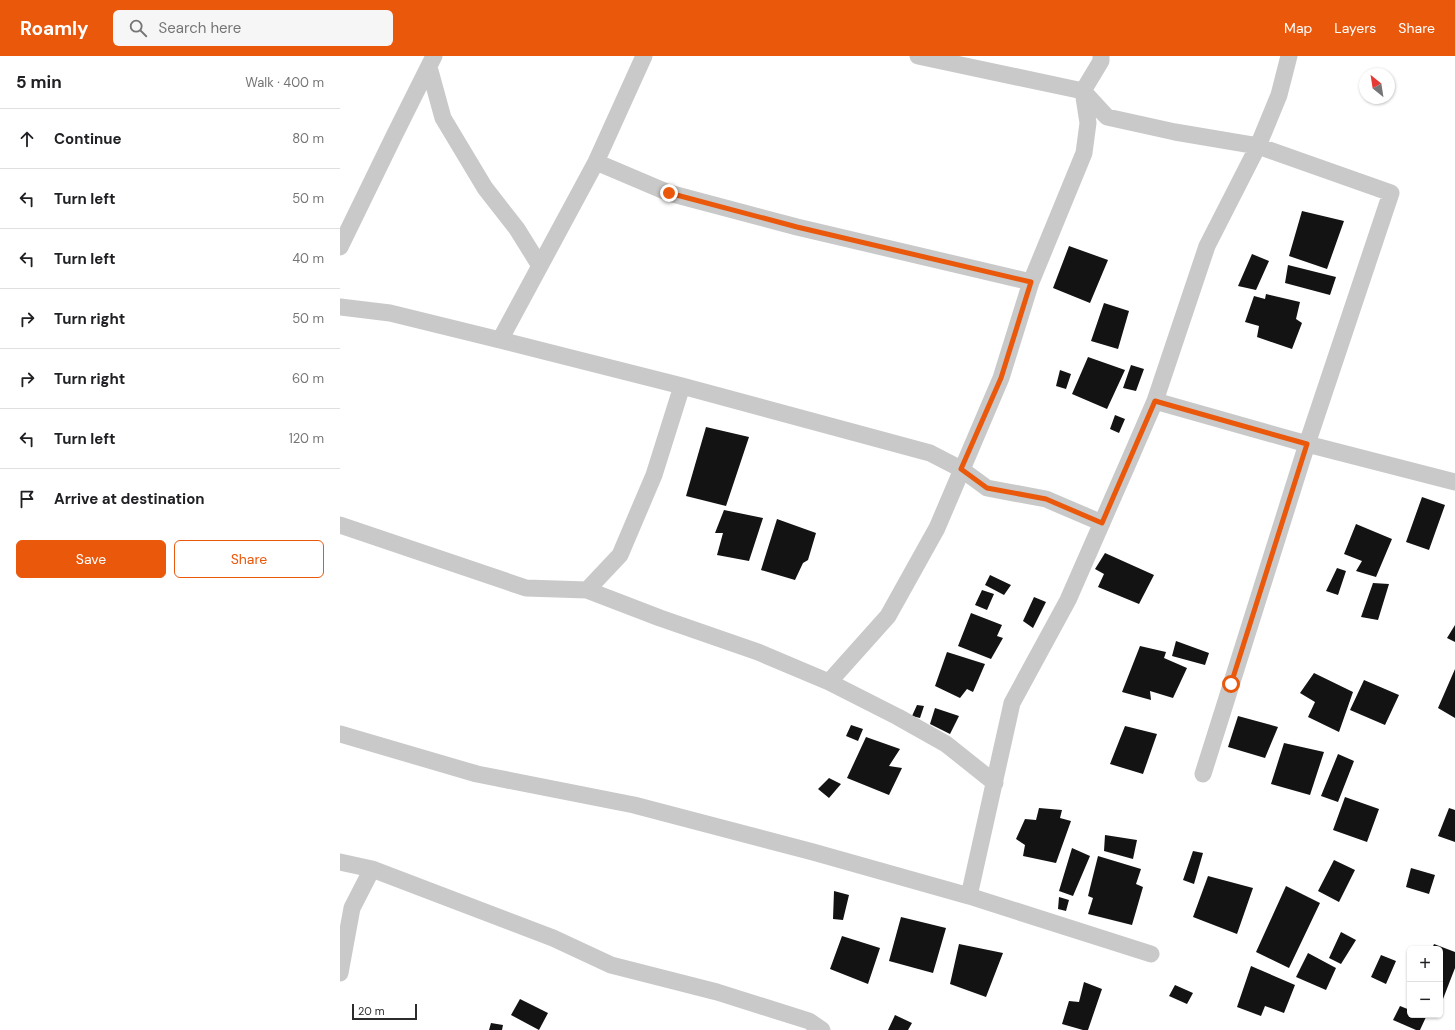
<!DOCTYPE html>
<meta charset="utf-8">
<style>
:root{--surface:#fff;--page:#f6f6f6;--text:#202124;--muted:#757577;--line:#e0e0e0;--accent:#ea580c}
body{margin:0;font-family:"DM Sans",sans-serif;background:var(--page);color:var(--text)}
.controls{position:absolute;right:12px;bottom:12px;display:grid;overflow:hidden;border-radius:6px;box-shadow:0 1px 3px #0004}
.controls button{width:36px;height:36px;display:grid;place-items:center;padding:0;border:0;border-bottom:1px solid var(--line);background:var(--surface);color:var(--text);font:20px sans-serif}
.compass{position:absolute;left:1019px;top:12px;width:36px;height:36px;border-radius:50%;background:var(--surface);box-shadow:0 1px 3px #0004;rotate:330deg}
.scale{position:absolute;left:12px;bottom:10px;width:65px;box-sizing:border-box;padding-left:4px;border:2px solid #2c2c2c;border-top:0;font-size:11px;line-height:14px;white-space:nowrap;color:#2c2c2c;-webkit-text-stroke:3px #fff;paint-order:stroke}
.stop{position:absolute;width:12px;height:12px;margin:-9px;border:3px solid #ea580c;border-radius:50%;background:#fff}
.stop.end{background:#ea580c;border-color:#fff;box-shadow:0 1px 4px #0008}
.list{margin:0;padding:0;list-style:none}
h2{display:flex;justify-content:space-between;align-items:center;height:52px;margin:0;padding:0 16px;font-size:17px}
h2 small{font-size:13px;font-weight:400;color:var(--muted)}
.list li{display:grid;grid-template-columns:26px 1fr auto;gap:12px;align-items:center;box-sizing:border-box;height:60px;padding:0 16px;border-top:1px solid var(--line)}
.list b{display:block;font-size:15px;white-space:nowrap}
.list em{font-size:13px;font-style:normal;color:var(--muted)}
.actions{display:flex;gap:8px;padding:12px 16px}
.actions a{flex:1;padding:9px 0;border:1px solid var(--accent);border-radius:6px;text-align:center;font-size:14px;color:var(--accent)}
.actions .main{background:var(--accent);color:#fff}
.icon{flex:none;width:22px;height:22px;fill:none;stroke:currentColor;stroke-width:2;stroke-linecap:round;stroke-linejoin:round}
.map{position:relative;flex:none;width:1115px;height:974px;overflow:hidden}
header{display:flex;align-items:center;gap:24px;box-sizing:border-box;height:56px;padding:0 20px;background:var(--accent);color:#fff}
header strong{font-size:19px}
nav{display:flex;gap:22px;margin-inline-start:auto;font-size:14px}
.search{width:280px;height:36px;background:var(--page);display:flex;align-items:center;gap:10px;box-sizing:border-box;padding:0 14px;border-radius:6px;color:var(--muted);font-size:15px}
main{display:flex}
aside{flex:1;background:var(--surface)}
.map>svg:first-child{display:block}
.building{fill:#131313}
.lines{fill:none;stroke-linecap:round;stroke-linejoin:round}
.street{stroke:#c9c9c9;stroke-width:17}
.route{stroke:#ea580c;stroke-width:5}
</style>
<header>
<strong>Roamly</strong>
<div class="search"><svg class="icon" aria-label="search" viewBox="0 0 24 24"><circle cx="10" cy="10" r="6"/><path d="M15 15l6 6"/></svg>Search here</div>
<nav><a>Map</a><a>Layers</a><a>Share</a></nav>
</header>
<main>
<aside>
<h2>5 min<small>Walk · 400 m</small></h2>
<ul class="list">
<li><svg class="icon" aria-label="ahead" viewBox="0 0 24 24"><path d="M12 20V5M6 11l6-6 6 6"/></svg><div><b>Continue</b></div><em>80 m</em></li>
<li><svg class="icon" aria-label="left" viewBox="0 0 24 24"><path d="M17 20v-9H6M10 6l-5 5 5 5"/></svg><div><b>Turn left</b></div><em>50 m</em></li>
<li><svg class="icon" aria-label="left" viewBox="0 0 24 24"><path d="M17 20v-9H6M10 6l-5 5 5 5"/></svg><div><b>Turn left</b></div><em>40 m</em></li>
<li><svg class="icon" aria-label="right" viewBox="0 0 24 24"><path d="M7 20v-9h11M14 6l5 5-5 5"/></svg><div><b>Turn right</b></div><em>50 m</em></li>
<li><svg class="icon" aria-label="right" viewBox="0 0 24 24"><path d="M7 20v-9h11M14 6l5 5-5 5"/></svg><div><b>Turn right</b></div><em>60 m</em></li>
<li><svg class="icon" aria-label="left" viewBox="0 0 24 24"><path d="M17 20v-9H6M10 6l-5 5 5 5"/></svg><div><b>Turn left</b></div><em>120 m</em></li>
<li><svg class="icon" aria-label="arrive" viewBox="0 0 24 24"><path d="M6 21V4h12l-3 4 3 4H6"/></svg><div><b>Arrive at destination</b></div></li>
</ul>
<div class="actions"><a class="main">Save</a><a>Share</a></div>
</aside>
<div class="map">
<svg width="1115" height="974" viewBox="0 0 1115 974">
<rect width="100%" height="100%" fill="#fff"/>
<path class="building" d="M962,155L1004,165L987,213L949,200Z
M729,190L768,204L750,247L713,232Z
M912,198L929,205L916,234L898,230Z
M948,209L996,221L990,239L945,227Z
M926,238L960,246L956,263L962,267L952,293L917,281L919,270L905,266L914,240L925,243Z
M764,247L789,255L778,293L751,285Z
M748,301L785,314L767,353L732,338Z
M791,309L804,313L796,335L783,332Z
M720,314L731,318L726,333L716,330Z
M775,359L785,363L779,377L770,373Z
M366,371L409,381L386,450L346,440Z
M1082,441L1105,449L1089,494L1066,486Z
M384,454L423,462L409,505L377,499L383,477H375Z
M437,463L476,477L468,504L463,507L455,524L421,514Z
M1016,468L1052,483L1036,521L1016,515L1022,505L1004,498Z
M765,497L814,519L799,548L758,531L764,518L755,513Z
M997,512L1006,515L998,539L986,535Z
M650,519L671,529L664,539L645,529Z
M1033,527L1049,528L1038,564L1021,561Z
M642,534L654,538L647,554L635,549Z
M694,541L706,546L693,572L683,565Z
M631,557L662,569L657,580L663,582L651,603L618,590Z
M1115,569V586L1107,582Z
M836,585L869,597L865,609L832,600Z
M800,590L826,596L824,602L847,612L833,642L810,635L811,644L782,636Z
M607,596L645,608L633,636L627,633L620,642L595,630Z
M1115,613V662L1098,652Z
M974,617L1013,636L999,676L968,661L975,646L960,637Z
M1024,624L1059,639L1045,669L1010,654Z
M577,649L584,650L580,662L572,660Z
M595,652L619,660L610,678L590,668Z
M898,660L938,671L925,702L888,691Z
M511,669L523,673L518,685L506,680Z
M785,670L817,678L803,718L770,708Z
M526,681L560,693L549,710L562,712L549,739L507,722Z
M944,687L984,696L970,739L931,728Z
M998,698L1014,705L998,746L981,740Z
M489,722L501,728L489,742L478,733Z
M1005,741L1039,753L1027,786L993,774Z
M699,752L722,754L720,762L731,765L716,807L683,800L685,789L676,783L685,763L696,764Z
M1109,752L1115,754V786L1098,780Z
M765,779L797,784L793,803L764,795Z
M732,792L750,800L733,840L719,835Z
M853,795L863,797L854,828L843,824Z
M758,800L801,813L796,828L803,831L792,869L748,858L753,842L748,840Z
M994,804L1015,814L999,846L978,835Z
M1071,812L1095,819L1089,838L1066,831Z
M868,820L913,832L897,878L853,861Z
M946,830L980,847L949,912L916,896Z
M494,835L509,839L503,864L493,863Z
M719,841L729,844L726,855L718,853Z
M561,861L606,872L593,917L549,905Z
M1001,876L1016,884L1001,908L989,902Z
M502,880L540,892L528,928L490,913Z
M619,888L663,897L646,941L610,928Z
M1094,888L1115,896V912L1103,943L1100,942V893H1092Z
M968,897L996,912L986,934L956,921Z
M1041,899L1056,905L1046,928L1031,921Z
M911,910L955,929L944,957L925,950L921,960L897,951Z
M744,926L762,933L748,974H743L722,968L729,945L739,946Z
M835,929L853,937L847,948L829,940Z
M180,943L208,957L199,974L171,959Z
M1060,950L1070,954V959H1081L1086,961L1080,974H1076L1053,964Z
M555,959L572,967L568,974H548Z
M151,967L163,969L162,974H149Z"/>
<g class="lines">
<path class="street" d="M578,0L743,35L767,61L835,76L918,90L1051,137L967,388L863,718
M89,11L103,62L145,132L177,173L200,210
M256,106L329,137L457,171L691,226
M0,191L54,80L94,0
M0,251L50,257L160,284L342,330L590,397L621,413L647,432L706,443L762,467
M160,284L256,106L304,0
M815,345L967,388L1115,426
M0,469L186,532L247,534L320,562L418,596L489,626L558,661L606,688L655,727
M247,534L280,499L314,419L342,330
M489,626L548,560L597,472L661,322L691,226L744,97L748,67L743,35L761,5V0
M0,678L137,718L294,749L473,796L629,840L811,898
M0,806L32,813L213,882L271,909L377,936L469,965L482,974
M629,840L672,647L728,544L789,405L815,345L867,190L918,90L939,39L949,0
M0,917L12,852L32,813"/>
</g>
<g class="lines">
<path class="route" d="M329,137L457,171L691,226L661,322L621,413L647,432L706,443L762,467L815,345L967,388L891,628"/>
</g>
</svg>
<div class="controls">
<button>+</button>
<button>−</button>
</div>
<svg class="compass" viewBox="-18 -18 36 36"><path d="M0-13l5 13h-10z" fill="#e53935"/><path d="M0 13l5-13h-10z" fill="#757577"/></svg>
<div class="scale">20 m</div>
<div class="stop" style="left:891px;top:628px"></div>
<div class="stop end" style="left:329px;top:137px"></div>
</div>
</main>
